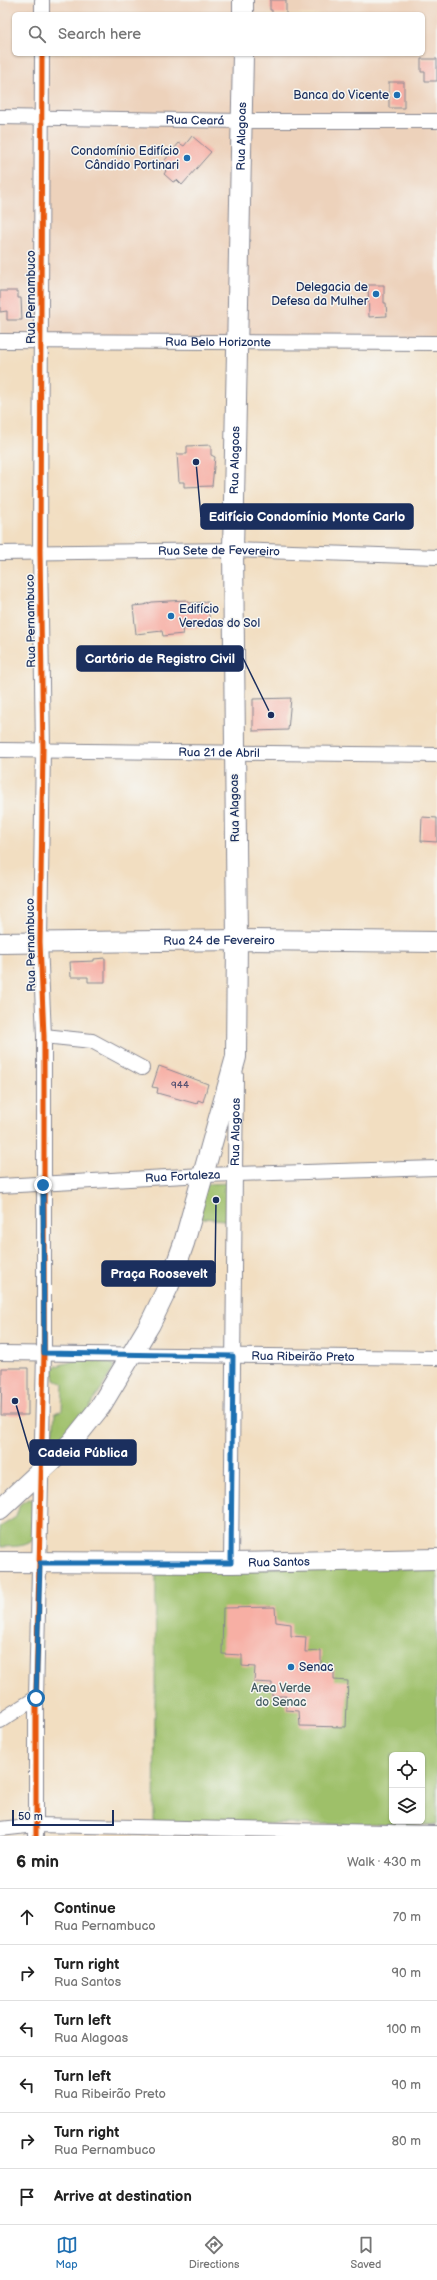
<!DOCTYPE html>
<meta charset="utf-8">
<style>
:root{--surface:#fff;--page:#f6f6f6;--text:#222;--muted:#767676;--line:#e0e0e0;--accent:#1f6fb2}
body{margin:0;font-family:"Balsamiq Sans",sans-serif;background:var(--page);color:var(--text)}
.controls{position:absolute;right:12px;bottom:12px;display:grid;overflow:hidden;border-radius:6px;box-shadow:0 1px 3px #0004}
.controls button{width:36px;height:36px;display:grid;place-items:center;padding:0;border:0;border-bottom:1px solid var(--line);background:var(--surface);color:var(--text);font:20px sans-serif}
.scale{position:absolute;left:12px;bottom:10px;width:102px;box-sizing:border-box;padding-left:4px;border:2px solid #1b2f5e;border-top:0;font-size:11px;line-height:14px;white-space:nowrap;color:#1b2f5e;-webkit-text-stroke:3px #f6f6f2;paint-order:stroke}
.stop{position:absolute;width:12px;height:12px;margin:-9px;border:3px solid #1f6fb2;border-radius:50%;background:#fff}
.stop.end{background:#1f6fb2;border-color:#fff;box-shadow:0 1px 4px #0008}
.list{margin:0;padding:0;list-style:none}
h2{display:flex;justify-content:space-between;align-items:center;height:52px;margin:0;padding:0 16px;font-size:17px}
h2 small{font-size:13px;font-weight:400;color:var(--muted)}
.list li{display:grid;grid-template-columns:26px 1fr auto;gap:12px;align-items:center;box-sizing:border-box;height:56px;padding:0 16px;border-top:1px solid var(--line)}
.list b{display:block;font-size:15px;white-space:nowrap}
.list p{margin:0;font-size:13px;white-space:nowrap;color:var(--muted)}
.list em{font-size:13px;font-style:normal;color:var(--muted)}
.icon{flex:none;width:22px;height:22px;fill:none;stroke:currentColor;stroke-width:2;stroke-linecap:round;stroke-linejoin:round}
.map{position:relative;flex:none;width:437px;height:1836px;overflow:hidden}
.search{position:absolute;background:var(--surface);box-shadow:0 1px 3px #0004;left:12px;right:12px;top:12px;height:44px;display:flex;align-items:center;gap:10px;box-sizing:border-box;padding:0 14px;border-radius:6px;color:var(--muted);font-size:15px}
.sheet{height:388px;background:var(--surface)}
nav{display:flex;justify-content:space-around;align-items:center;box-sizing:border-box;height:56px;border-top:1px solid var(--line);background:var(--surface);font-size:11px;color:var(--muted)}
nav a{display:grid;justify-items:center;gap:2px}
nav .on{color:var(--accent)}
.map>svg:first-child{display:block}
.built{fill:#edd2bb;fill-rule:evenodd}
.green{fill:#9ec069;stroke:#5c7864;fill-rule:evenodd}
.building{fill:#f7afa4}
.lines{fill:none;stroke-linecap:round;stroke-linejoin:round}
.street-casing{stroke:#868690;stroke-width:16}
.secondary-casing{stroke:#868690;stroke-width:22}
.street{stroke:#fff;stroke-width:14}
.secondary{stroke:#fff;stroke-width:20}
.cycleway-casing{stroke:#f6f6f2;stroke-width:8}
.cycleway{stroke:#e8590c;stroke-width:5}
.route{stroke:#1f6fb2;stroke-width:5}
.poi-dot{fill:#1f6fb2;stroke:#f6f6f2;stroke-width:1.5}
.labels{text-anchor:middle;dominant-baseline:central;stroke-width:3;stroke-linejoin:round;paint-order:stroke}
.number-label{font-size:10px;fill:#524f70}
.poi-label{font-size:12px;fill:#1b2f5e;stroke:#f6f6f2;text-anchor:end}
.street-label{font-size:12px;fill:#1b2f5e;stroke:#f6f6f2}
.park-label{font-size:12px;fill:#425a61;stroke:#f6f6f2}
.leader{fill:none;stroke:#1b2f5e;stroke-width:1.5}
.callout-dot{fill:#1b2f5e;stroke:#f6f6f2;stroke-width:1.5}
.callout{fill:#1b2f5e;stroke:#1b2f5e;stroke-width:1.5}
.callout-label{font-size:13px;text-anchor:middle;font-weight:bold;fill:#fff}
</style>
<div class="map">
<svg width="437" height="1836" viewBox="0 0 437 1836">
<rect width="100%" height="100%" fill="#f6f6f2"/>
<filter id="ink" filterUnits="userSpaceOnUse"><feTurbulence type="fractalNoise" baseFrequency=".025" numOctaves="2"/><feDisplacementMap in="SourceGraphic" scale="8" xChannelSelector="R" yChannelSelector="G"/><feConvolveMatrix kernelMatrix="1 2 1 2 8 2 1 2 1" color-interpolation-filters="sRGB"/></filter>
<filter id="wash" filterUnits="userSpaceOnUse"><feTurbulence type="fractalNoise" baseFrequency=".012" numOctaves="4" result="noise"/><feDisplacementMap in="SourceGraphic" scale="16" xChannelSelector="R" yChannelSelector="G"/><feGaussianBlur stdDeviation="0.9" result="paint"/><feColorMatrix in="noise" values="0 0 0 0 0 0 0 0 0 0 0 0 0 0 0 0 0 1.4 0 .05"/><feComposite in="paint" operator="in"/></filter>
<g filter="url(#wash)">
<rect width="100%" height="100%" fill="#f2dec1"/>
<path class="built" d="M0,0H437V347L0,344ZM14,14H423V54H14Z"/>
<path class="green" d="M233,1183V1221L194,1217L203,1184Z
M78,1360L109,1362L113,1364L114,1368C104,1383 73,1441 55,1441L53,1438L55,1413L62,1410L63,1384L55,1380L53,1370L56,1366Z
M28,1499L35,1500V1538C27,1548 13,1546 0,1547V1527L16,1517L20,1504Z
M156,1567L437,1569V1825L154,1823ZM392,1755H422V1821H392Z"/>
<g id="blocks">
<path class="building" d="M270,0H286V14H272V10H270Z
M421,59H437V81H425V72H421Z
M389,82H404V108H389Z
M192,136L211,152L182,185L177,180L173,182L164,174L166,171L160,166L179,143L184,146Z
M368,285H384V303H386L387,316L369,317Z
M0,291H18V298H21L22,320H7V311L0,312Z
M211,445V455L215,457L212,486L184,487V482H179L177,454H187V446Z
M186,600L190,603L208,602L210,626L182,629L183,634L163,636L162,631L136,634L133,606L144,605L152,602Z
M291,698L288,730L253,731V699Z
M422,817L437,818V842L421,841Z
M105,958V982H88V977H71L70,962L94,961V959Z
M159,1066L208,1084L203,1102L198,1100L197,1104L157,1093L158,1088L152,1087Z
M2,1368H28V1415H1Z
M275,1607L276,1622L291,1624V1636L306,1637L305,1652L321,1651V1665H334V1680L348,1681L346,1727L300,1726L299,1711L286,1710V1696H272V1683L254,1682L255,1667L242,1666V1655L222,1654L223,1608Z"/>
</g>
</g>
<g filter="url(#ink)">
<use href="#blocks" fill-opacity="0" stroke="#868690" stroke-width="1"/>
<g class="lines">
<g class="street-casing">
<g id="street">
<path d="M42,0V14"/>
<path id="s1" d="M0,117L242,121H437"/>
<path id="s2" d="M0,341L437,343"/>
<path id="s3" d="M0,553L233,550L437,557"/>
<path id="s4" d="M0,750L437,755"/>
<path d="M44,1036L92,1041L142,1068"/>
<path id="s5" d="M0,1186L204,1175L437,1168"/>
<path id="s6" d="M0,1353L437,1358"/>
<path id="s7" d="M231,1563L236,1075"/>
<path d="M0,1721L36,1698"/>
<path d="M0,1829L36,1825L437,1833"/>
<path d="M36,1836V1698L44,1353V1036L40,942L43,749L40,552L42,54"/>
</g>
</g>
<g class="secondary-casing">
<g id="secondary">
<path d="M243,14V0"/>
<path id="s8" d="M0,943L237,940L437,942"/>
<path id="s9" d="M0,1509L72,1442L100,1407L150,1324L169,1285L184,1243L236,1057L237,940L233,550L243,54"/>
<path id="s10" d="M0,1562L231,1563L437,1559"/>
</g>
</g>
<use href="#street" class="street"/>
<use href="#secondary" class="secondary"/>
<g class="cycleway-casing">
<path id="cycleway" d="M36,1836V1698L44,1353V1036L40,942L43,749L40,552L42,54"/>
</g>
<use href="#cycleway" class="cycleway"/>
</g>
</g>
<g class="lines" filter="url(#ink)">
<path class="route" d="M36,1698L40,1563H231L233,1356L44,1353L43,1185"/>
</g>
<g class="poi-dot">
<circle cx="397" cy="95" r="4"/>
<circle cx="187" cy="158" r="4"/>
<circle cx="376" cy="294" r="4"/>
<circle cx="171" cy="616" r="4"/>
<circle cx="291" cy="1667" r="4"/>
</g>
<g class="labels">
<g class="number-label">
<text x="180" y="1085">944</text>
</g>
<g class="poi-label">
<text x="389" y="95">Banca do Vicente</text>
<text x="179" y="151">Condomínio Edifício<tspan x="179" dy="14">Cândido Portinari</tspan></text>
<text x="368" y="287">Delegacia de<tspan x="368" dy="14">Defesa da Mulher</tspan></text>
<text x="179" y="609" text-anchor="start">Edifício<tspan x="179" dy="14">Veredas do Sol</tspan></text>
<text x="299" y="1667" text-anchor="start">Senac</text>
</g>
<g class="street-label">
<text stroke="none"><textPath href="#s1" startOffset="195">Rua Ceará</textPath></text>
<text stroke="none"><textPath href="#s9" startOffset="1442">Rua Alagoas</textPath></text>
<text transform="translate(31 297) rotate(-90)">Rua Pernambuco</text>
<text stroke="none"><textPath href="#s2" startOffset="218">Rua Belo Horizonte</textPath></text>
<text stroke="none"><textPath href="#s9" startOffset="1118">Rua Alagoas</textPath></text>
<text stroke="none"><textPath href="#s3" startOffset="219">Rua Sete de Fevereiro</textPath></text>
<text transform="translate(31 621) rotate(-91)">Rua Pernambuco</text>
<text stroke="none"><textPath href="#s4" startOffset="219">Rua 21 de Abril</textPath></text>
<text transform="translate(235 808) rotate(-91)">Rua Alagoas</text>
<text stroke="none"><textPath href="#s8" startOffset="219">Rua 24 de Fevereiro</textPath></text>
<text transform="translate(31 945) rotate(-91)">Rua Pernambuco</text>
<text stroke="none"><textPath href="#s7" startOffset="431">Rua Alagoas</textPath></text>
<text stroke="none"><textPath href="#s5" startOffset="183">Rua Fortaleza</textPath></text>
<text stroke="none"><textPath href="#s6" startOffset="303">Rua Ribeirão Preto</textPath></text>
<text stroke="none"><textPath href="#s10" startOffset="279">Rua Santos</textPath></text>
</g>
<g class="park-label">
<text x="281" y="1688">Area Verde<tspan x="281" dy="14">do Senac</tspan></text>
</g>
</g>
<path class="leader" d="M196 462L201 517M271 715L243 658M216 1200L215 1273M15 1401L30 1452"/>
<g class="callout-dot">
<circle cx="196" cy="462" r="4"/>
<circle cx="271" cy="715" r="4"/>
<circle cx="216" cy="1200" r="4"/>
<circle cx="15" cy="1401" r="4"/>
</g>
<g class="callout">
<rect x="201" y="504" width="212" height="25" rx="4"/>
<rect x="77" y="646" width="166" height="25" rx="4"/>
<rect x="102" y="1261" width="113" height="25" rx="4"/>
<rect x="30" y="1440" width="106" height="25" rx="4"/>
</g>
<g class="callout-label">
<text x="307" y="521">Edifício Condomínio Monte Carlo</text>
<text x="160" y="663">Cartório de Registro Civil</text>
<text x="159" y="1278">Praça Roosevelt</text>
<text x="83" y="1457">Cadeia Pública</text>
</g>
</svg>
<div class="controls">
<button><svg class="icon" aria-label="locate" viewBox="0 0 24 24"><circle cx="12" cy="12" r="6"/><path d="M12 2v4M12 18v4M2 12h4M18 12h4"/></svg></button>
<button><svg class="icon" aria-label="layers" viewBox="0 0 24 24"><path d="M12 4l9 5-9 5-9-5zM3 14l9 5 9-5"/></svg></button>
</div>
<div class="scale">50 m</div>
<div class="stop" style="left:36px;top:1698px"></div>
<div class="stop end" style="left:43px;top:1185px"></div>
<div class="search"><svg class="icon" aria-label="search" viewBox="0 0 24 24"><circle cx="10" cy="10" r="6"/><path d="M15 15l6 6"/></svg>Search here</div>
</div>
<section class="sheet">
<h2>6 min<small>Walk · 430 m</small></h2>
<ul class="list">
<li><svg class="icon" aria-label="ahead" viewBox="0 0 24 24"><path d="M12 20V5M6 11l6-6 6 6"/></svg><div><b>Continue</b><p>Rua Pernambuco</p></div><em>70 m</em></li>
<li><svg class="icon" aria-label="right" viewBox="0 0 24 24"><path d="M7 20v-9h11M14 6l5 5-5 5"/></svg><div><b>Turn right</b><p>Rua Santos</p></div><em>90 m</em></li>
<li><svg class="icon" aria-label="left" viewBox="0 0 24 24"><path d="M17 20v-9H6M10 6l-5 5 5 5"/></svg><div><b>Turn left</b><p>Rua Alagoas</p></div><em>100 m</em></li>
<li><svg class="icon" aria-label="left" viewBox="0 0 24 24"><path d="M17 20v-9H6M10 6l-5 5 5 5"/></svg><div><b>Turn left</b><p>Rua Ribeirão Preto</p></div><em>90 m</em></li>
<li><svg class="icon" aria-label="right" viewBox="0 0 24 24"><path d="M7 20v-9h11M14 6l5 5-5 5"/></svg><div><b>Turn right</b><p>Rua Pernambuco</p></div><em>80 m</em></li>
<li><svg class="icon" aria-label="arrive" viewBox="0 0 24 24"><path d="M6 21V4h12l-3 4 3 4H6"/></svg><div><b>Arrive at destination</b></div></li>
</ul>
</section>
<nav>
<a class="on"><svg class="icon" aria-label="map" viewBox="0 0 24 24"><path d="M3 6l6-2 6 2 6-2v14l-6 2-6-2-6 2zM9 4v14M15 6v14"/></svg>Map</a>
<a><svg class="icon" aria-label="directions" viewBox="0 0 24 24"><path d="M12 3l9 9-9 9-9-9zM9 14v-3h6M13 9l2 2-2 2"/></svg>Directions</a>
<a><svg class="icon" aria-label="saved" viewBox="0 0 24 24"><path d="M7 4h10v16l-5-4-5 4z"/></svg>Saved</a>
</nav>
